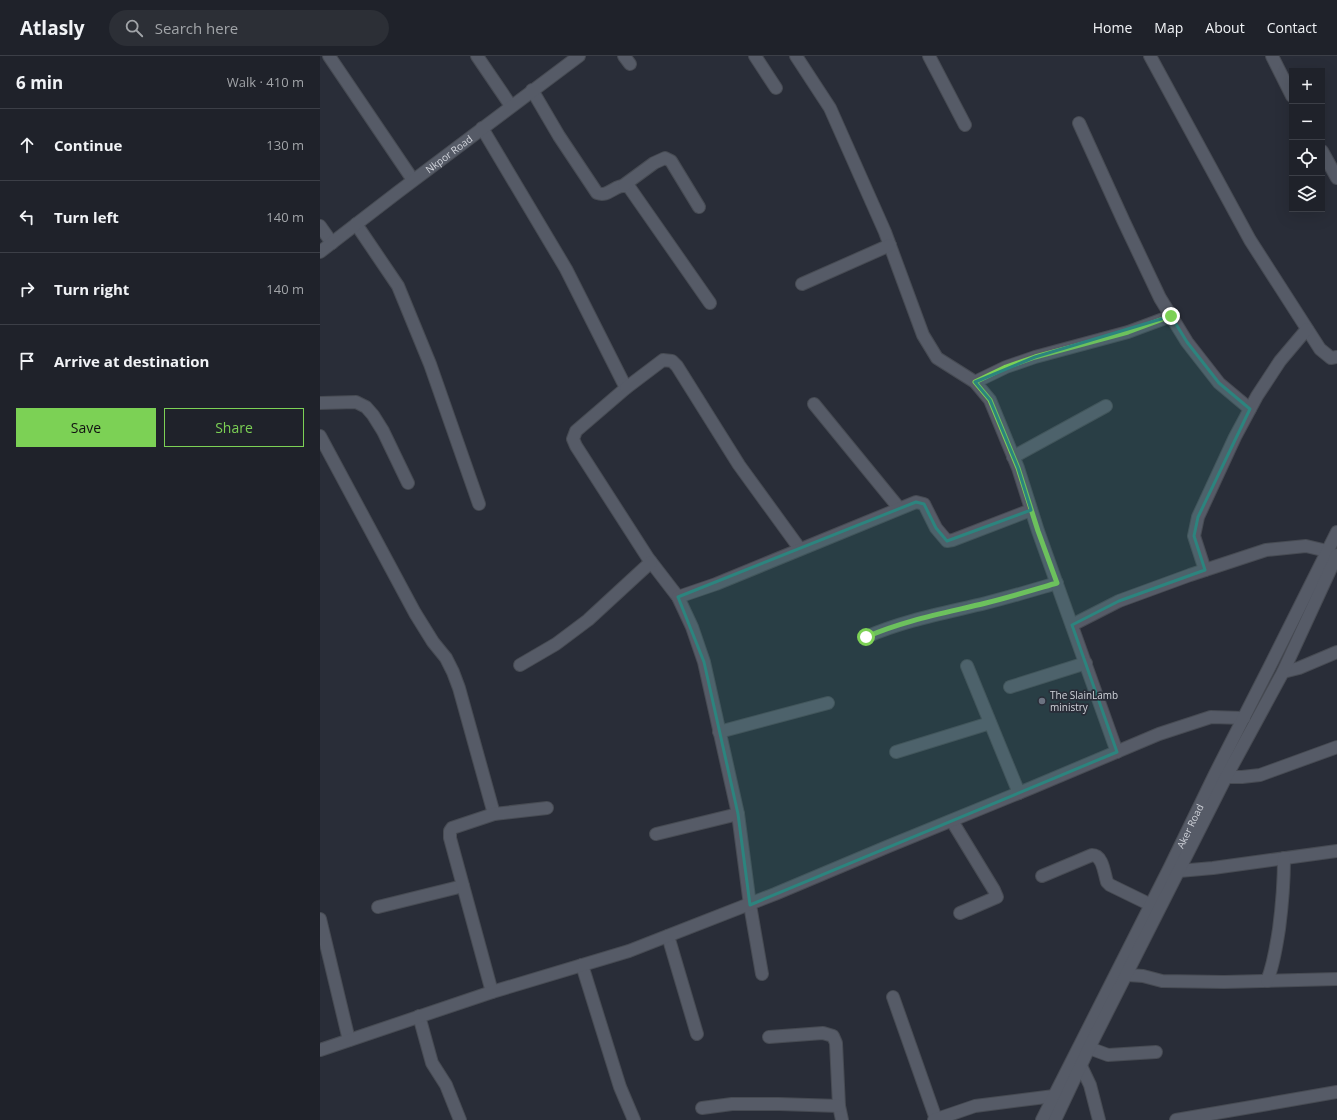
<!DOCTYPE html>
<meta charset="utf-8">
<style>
:root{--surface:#1f222a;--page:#2c2f36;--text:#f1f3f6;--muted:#a1a4a8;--line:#3c3f47;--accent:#7cd155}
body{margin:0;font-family:"Open Sans",sans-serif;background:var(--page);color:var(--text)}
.controls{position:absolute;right:12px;top:12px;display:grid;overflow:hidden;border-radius:0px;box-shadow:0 4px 16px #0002}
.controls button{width:36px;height:36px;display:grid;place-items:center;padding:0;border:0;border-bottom:1px solid var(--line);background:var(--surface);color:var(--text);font:20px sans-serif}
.stop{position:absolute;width:12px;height:12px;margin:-9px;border:3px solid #7cd155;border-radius:50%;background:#fff}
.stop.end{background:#7cd155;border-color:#fff;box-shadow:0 1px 4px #0008}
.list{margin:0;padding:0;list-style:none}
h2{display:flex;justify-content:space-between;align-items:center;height:52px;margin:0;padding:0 16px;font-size:17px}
h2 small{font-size:13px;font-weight:400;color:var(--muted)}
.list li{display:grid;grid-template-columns:26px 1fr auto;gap:12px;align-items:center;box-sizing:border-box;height:72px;padding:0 16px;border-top:1px solid var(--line)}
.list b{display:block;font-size:15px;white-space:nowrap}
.list em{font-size:13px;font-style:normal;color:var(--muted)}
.actions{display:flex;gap:8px;padding:12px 16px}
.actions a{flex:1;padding:9px 0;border:1px solid var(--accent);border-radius:0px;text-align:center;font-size:14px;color:var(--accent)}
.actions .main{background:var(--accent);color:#111}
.icon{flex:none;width:22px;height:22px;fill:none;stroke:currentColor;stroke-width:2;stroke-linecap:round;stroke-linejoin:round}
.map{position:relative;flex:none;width:1017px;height:1064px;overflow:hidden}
header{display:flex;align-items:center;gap:24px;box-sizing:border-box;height:56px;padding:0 20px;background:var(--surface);border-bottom:1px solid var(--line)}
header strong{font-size:19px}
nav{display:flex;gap:22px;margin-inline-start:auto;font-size:14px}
.search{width:280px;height:36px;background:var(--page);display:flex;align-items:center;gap:10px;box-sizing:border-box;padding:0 14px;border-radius:22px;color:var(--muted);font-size:15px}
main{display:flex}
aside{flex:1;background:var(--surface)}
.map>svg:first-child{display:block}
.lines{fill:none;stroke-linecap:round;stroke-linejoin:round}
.minor-casing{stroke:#474b53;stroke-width:14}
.minor{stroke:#565b67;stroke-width:12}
.route{stroke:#7cd155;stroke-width:5}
.marked{fill:#2c847e;fill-opacity:0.2;stroke:#2c847e;stroke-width:3;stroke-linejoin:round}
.worship-dot{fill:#6b7280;stroke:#292d38;stroke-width:1.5}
.labels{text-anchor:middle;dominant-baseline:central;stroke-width:3.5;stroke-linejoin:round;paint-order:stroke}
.street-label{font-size:10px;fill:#d0d3da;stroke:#292d38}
.poi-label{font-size:10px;fill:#d0d3da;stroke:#292d38;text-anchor:start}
</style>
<header>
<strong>Atlasly</strong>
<div class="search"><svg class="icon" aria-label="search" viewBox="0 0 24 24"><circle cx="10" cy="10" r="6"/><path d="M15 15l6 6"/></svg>Search here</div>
<nav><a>Home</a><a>Map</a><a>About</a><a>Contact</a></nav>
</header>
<main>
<aside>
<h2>6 min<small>Walk · 410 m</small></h2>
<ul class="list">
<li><svg class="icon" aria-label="ahead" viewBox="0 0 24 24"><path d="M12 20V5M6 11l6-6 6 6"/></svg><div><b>Continue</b></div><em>130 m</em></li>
<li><svg class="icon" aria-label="left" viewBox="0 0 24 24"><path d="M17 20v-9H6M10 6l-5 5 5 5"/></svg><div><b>Turn left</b></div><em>140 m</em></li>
<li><svg class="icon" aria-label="right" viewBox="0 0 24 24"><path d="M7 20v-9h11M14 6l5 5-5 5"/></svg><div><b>Turn right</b></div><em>140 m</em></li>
<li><svg class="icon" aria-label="arrive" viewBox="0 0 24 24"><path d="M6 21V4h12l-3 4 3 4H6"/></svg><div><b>Arrive at destination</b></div></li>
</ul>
<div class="actions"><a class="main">Save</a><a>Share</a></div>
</aside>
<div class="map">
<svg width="1017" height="1064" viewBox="0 0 1017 1064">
<rect width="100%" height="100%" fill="#292d38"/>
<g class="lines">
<g class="minor-casing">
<g id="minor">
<path d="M9,0L93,124"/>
<path d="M157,0L191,50"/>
<path d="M304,0L310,8"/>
<path d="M435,0L456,32"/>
<path d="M476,0L510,52L565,176L603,279L617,302L655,326L670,344L698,412L718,475L797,696"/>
<path d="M609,0L645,69"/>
<path d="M830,0L930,184L1000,293L1011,302L1017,301"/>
<path d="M952,0L972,40"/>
<path d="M212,34L239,80L277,137C290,142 295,126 309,131L390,247"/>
<path d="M759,67L804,166L840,242L867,286L899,327L930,353"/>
<path d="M162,72L246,213L306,332L256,375L253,383L256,390L328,502L358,541L372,571L384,606L418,758L430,849L442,918"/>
<path d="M1002,95L1017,122"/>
<path d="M304,129L334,107L345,102L351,105L379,151"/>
<path d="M36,168L78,230L110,308L159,448"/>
<path d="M0,170L12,187"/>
<path id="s1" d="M0,196L78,136L259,0"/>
<path d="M482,228L570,189"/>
<path d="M655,326L686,311L715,301L808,276L851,260"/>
<path d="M306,332L343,304L352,305L357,310L419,409L480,493"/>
<path d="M0,347L36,346L46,351L53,359L63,375L88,427"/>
<path d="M494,348L579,452"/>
<path d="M0,380L95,557L113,586L126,602L133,616L139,632L174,758"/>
<path d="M693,401L786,350"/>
<path d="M885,514L874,480L878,461L915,381L937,340L960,305L987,273"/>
<path d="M358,541L396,528L596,446L604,448L616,472L627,485L633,484L711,454"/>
<path d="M752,569L799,545L870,519L946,494L986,490L1007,495"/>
<path d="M546,581C585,564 625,557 666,547C690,541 713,534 737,527"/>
<path d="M200,609L236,588L268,564L331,506"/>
<path d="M647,610L699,737"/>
<path d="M963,616L979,612L1017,596"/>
<path d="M690,631L766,607"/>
<path d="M399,676L508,647"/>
<path d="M576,696L670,667"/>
<path d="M906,721H922L940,719L1017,691"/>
<path d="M632,765L674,834L677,841L640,857"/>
<path d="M336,778L418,758"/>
<path d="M859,815L893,812L1017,795"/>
<path d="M722,820L772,799C783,799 784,817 787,826L790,829L831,849"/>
<path d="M58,851L143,830"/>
<path d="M0,863L29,984"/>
<path d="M348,880L377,978"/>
<path d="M262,909L300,1031L314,1064"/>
<path d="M808,919L823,920L842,925L904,926L1017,923"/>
<path d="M947,925C954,908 956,891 959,873C962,850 964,826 964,802"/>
<path d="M172,936L130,782V775L132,772L174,758L227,752"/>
<path d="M573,941L616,1063"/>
<path d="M99,960L112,1007L126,1029L140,1064"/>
<path d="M449,981L503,977L513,980L516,987L519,1050L522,1064"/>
<path d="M769,992L788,999L836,996"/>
<path d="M0,994L172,936L309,895L455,838L569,790L711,732L839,678L891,661L924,662"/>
<path d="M761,1010L770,1029L779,1064"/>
<path d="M382,1052L412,1048H459L519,1050"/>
<path d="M614,1064L655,1050L734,1040"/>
<path id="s2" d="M722,1064L850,811L895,718L950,610L1017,476"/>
<path d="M735,1064L769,992L906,721L963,616L1017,499"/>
<path d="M856,1064L1017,1036"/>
</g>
</g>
<use href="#minor" class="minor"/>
</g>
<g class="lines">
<path class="route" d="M546,581C585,564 625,557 666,547C690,541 713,534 737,527L718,475L698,412L670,344L655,326L686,311L715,301L808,276L851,260"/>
</g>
<path class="marked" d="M851,260L867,286L899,327L930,353L878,461L874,480L885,514L799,545L752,569L797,696L430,849L418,758L384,606L358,541L596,446L604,448L616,472L627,485L711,454L698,412L670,344L655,326L715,301Z"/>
<circle class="worship-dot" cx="722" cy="645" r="4"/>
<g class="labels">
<g class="street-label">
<text stroke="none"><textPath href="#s1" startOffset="162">Nkpor Road</textPath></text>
<text stroke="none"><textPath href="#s2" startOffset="329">Aker Road</textPath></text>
</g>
<g class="poi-label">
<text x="730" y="639">The SlainLamb<tspan x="730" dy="12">ministry</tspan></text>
</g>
</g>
</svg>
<div class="controls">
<button>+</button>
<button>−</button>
<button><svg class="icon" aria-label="locate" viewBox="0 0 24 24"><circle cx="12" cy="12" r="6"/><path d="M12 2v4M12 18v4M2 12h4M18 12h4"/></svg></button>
<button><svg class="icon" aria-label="layers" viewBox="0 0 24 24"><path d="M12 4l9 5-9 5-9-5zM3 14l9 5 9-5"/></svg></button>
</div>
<div class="stop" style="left:546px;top:581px"></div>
<div class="stop end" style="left:851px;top:260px"></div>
</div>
</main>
